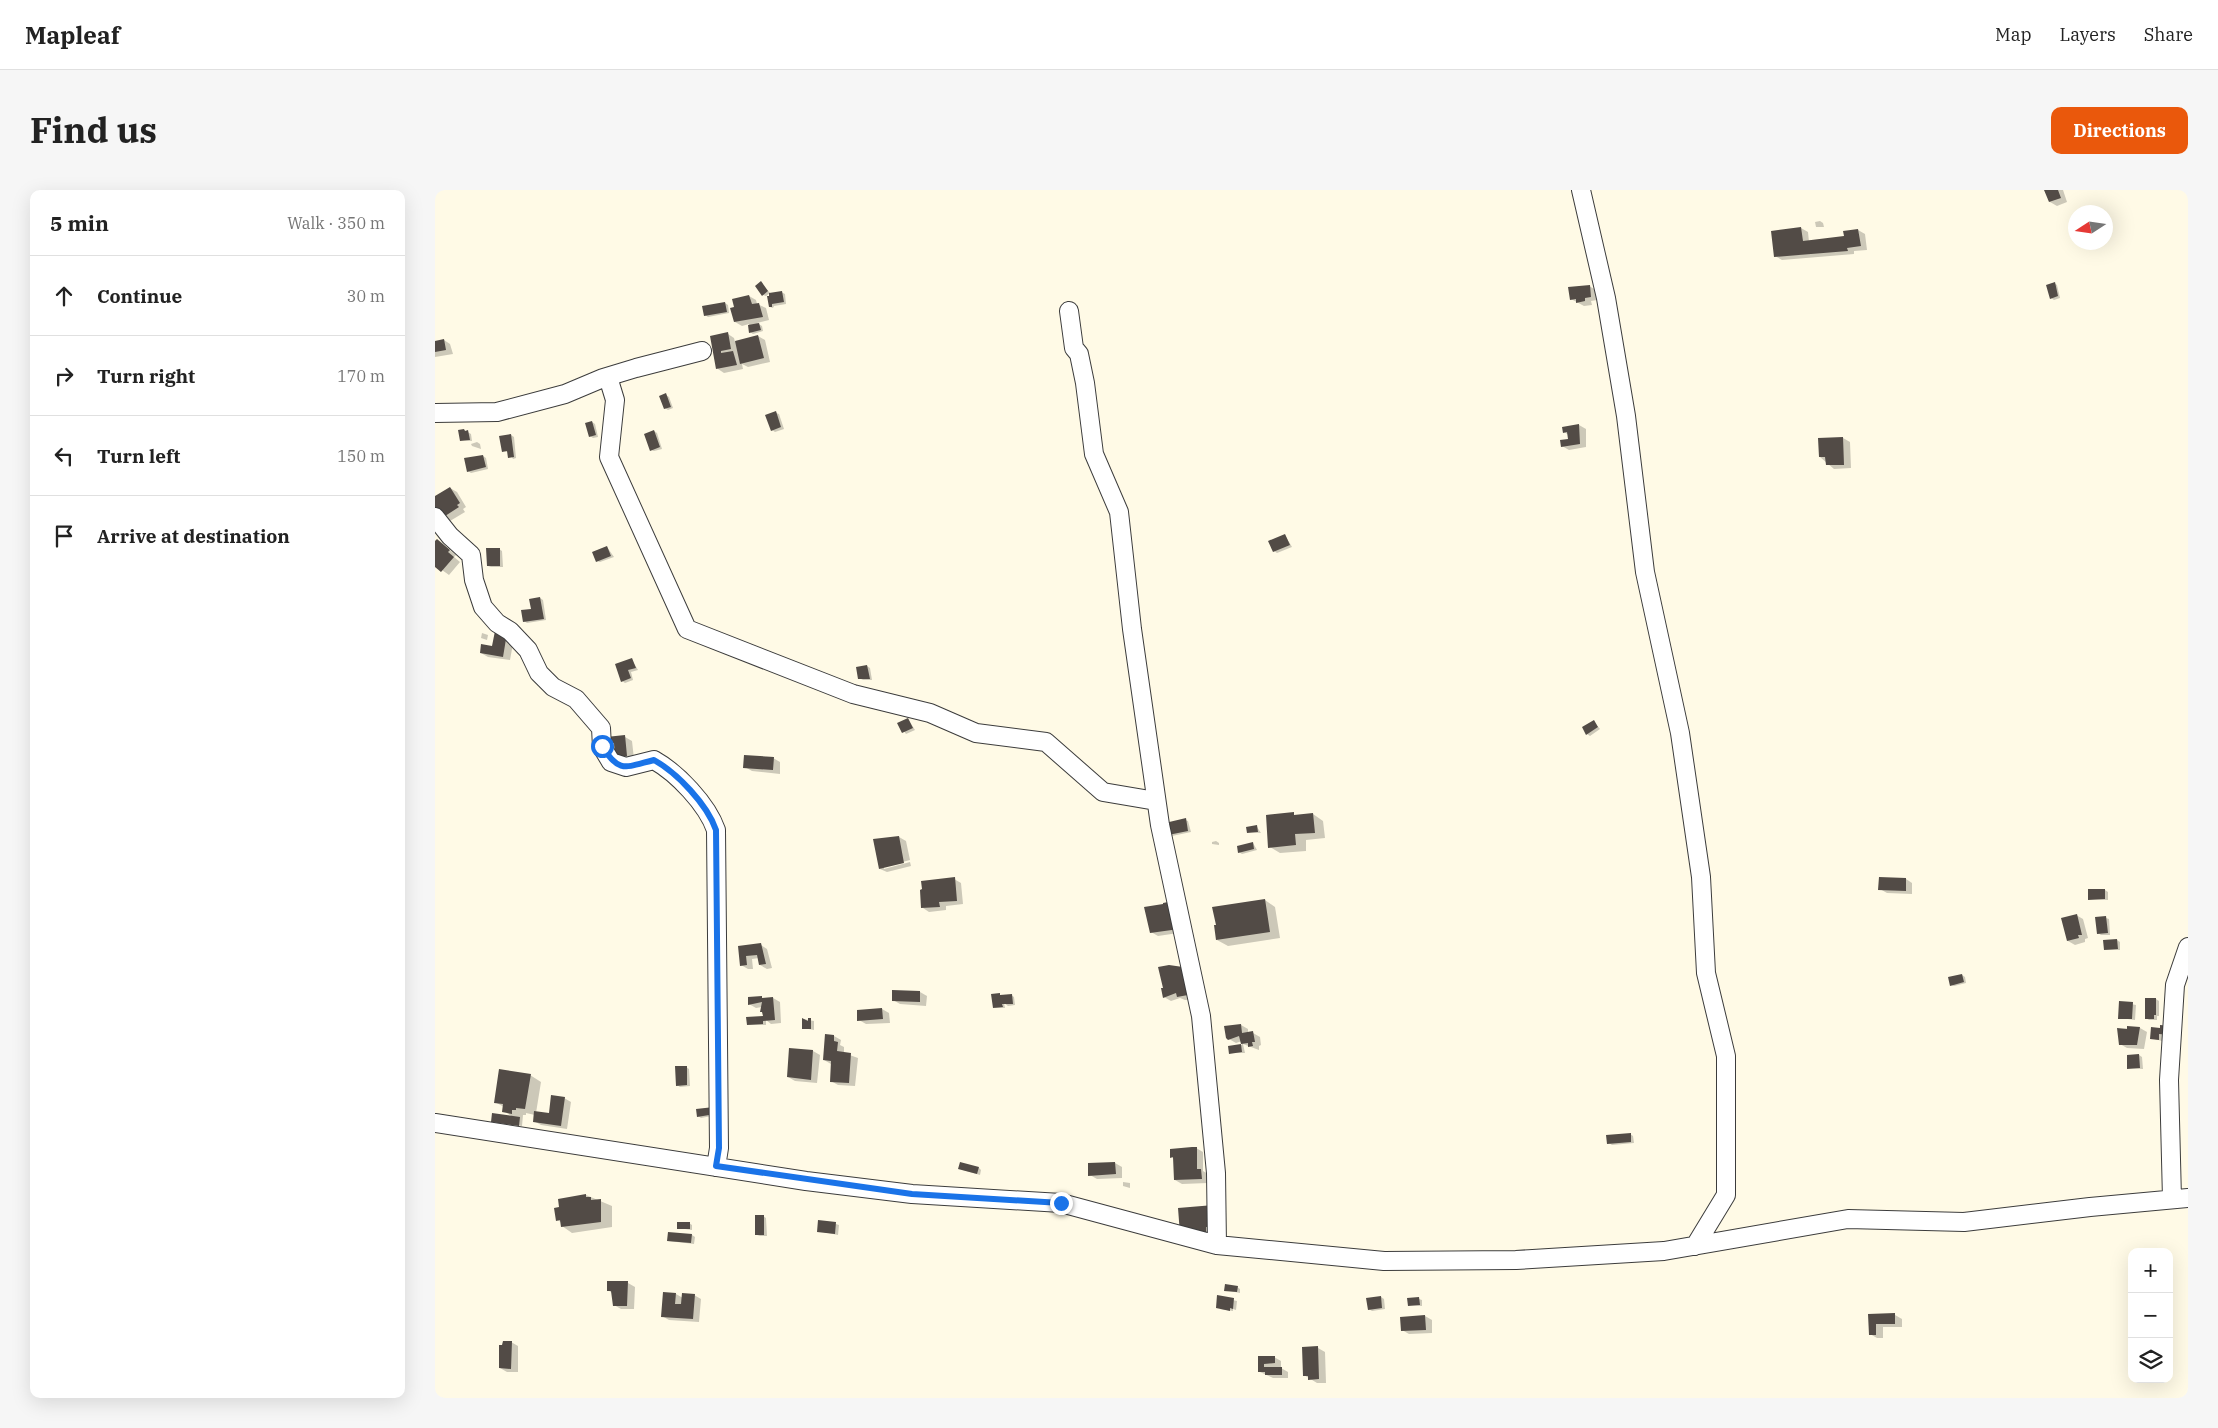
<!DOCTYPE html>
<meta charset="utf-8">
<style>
:root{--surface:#fff;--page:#f6f6f6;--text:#222;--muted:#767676;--line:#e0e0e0;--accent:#ea580c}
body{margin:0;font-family:"IBM Plex Serif",serif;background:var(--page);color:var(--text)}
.controls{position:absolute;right:15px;bottom:15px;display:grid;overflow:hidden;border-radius:10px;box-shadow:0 5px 20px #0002}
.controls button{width:45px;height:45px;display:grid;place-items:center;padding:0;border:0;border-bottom:1px solid var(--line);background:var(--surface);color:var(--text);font:25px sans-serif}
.compass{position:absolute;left:1633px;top:15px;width:45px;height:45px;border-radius:50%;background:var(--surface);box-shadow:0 5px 20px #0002;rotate:258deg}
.stop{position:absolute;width:15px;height:15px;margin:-11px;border:4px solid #1a73e8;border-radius:50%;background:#fff}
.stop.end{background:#1a73e8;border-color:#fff;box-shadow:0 1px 5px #0008}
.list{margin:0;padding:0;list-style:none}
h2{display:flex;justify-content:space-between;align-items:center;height:65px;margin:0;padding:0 20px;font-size:21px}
h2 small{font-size:16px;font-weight:400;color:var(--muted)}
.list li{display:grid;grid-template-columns:32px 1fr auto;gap:15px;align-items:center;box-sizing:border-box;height:80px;padding:0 20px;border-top:1px solid var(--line)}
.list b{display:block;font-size:19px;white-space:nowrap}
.list em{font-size:16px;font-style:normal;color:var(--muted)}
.icon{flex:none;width:28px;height:28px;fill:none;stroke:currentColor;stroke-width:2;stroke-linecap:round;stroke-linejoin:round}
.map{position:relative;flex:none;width:1753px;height:1208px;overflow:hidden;border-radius:10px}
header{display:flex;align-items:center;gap:30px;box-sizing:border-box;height:70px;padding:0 25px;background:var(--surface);border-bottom:1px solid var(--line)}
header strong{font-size:24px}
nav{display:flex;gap:28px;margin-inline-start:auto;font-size:18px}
.intro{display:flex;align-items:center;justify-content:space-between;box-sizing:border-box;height:120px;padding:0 30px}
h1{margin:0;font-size:35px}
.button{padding:12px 22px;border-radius:10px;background:var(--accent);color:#fff;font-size:18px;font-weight:700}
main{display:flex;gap:30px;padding:0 30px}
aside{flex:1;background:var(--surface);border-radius:10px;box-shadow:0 5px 20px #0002}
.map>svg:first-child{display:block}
.shadow{fill:#0003}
.building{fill:#524b46}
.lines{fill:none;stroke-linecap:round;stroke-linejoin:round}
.minor-casing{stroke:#3c3c3c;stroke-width:20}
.minor{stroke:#fff;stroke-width:18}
.route{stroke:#1a73e8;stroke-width:6}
</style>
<header>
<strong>Mapleaf</strong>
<nav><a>Map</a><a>Layers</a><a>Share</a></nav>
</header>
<div class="intro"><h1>Find us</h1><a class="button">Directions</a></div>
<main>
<aside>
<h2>5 min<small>Walk · 350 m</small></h2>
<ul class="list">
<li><svg class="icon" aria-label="ahead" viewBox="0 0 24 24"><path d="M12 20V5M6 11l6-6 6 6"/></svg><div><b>Continue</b></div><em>30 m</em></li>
<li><svg class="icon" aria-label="right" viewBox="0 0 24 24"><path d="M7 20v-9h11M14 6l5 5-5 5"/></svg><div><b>Turn right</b></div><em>170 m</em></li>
<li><svg class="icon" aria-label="left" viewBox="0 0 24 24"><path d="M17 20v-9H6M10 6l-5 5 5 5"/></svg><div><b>Turn left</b></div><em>150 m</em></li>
<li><svg class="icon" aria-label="arrive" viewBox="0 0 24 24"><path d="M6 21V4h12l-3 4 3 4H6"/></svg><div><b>Arrive at destination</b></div></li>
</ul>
</aside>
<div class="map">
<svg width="1753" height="1208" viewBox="0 0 1753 1208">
<rect width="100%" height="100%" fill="#fffae6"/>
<path class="shadow" d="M1611,0H1628L1632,12L1622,16L1615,12Z
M1385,31L1388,33L1389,37H1381L1380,32Z
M1366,38L1373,42L1374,52L1411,47L1423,40L1430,44L1432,60L1419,61V64L1347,70L1340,66Z
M326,93L336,104L346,102L350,104L351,114L339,116L338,118L335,117V103L331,106L328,105Z
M1619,93L1622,95L1625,108L1619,110L1616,108Z
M1154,96L1161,100L1162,110L1156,111L1157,115L1149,116L1136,109Z
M314,106L321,110L322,114L331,118L334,130L322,133L327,136L328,141L318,144L315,142L314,134L307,136L300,132Z
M290,113L293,115L294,123L273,127L270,125Z
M293,144L299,148L300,152L323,146L330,150L335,172L313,177L307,174L308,179L289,183L283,179L276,147Z
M9,150L15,154L18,164L0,167V152Z
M231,205L234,207L238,218L233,220L230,218Z
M341,223L344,224L349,239L340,242L337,240Z
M157,232L160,234L163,247L158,248L155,246Z
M1144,235L1151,239V257L1134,260L1127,256L1135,250L1134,245L1129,242Z
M29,240L36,244L37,251L27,250Z
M219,241L222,243L227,259L219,261L216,260Z
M76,245L79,247L81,268L78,269L74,262L68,261Z
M1408,248L1415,252L1416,278L1399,279L1385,267Z
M42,252L45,254L46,259L37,256L36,254Z
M48,266L51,268L53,279L36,283L33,281Z
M15,298L22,302L31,317L28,319L30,322L15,331L8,327L0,315V307Z
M850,345L857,357L842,363L839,361Z
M2,350L21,365L19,367L25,372L14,385L0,375V353Z
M172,357L179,367L165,372L162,371L159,362Z
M64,359L67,361L68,377H56L53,376Z
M105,408L108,410L111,430L92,433L89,431Z
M61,442L79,448L75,470L53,467L46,463L58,457Z
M47,443L53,445L52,450L46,448Z
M197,470L203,480L196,482L198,490L190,493L187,491Z
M432,476L435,478L437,490H428L424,488Z
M473,529L480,540L471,544L464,534Z
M1159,532L1165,539L1155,546L1152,544Z
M190,547L197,551L199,569L189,570L181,557L172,553Z
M338,568L345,572V584L317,581L310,577Z
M878,624L888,631L890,648L871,650V661L845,663L835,657Z
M750,630L753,631L756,642L737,646L734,645Z
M822,637L826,643L813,642Z
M464,647L471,651L475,670L449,677V679L475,672L476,676L452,682L445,679Z
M781,651L784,653V655L777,654V652Z
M818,653L822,660L807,664L804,662Z
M519,689L526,693L528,714L511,716V720L494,722L488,718Z
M1471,689L1477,693V704L1452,703L1445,699Z
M1670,700L1673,702V710L1655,709Z
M830,710L840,717L845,748L793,756L782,750Z
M729,716L750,742L723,746L716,742Z
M1641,725L1648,729L1653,748L1650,749V752L1640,755L1633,751Z
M1671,728L1674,729L1675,745H1666L1663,743Z
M1682,750L1685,752V760H1670Z
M326,755L332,759L337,778L332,779L325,775L324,768L317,769L318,779H313L306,775L304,757Z
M725,778L759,809L750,810L745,808L736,811L729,807L730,799Z
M1527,785L1530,787L1531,793L1519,796L1516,795Z
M485,802L492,806L491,816L465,814L458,810Z
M576,805L579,807L580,815L573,816L569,813L570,818H559Z
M338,808L345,812L346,833L336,834L331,830V835H313L329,827L327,817L321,818L314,814Z
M1721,809L1724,811V826H1722V830H1714L1711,828Z
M1686,812L1701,815L1700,830L1685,828Z
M447,819L454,823L455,833L431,834L424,830Z
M368,829L379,831V840L368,838Z
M806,835L813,839V843H818L825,847L826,855L824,856V860L808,854L810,863H795L794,857L807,855V851L801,853L794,849Z
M1705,838L1712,842L1709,859L1692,858L1685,854L1684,839Z
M1726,840L1738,846L1727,845V851L1716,848Z
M399,846L406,850L405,855L409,857V863L423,868L420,896L403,895L396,891V874L389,870Z
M356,859L378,861L385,865L382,893L360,891L353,887Z
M1704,865L1707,867L1708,879L1693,878V866Z
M251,877L254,879L255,896L245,897L242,895Z
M95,885L106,892L101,923L115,924L129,908L136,912L132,939L106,935L99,931L100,925L91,923V925H88L87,936L57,931L79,928L69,921V917L60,912Z
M262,920L282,925L266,928L263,926Z
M1195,944L1198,946L1199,953L1177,955L1174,953Z
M761,958L768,962V981L773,984V993L747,994L740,990L739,969L736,967Z
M680,973L687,977V988L662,989L655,985Z
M544,978L546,980L545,985L528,980Z
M688,992L695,993V998L688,996Z
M151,1005L177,1016V1037L137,1043L127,1036L126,1032L122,1030Z
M778,1017V1045L746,1043Z
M328,1026L331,1028L332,1046H325L322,1045Z
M254,1033L257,1035V1040L243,1038Z
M401,1034L404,1035L403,1045L383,1041Z
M257,1045L260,1047L259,1054L233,1051Z
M193,1093L200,1097L199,1119H186L179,1115L177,1103L173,1100Z
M802,1097L805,1099V1103L790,1100Z
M241,1104L248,1108L259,1105L266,1109L264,1132L234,1130L227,1126Z
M784,1107L802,1111L801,1120L798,1119V1121L785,1119Z
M946,1107L949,1109L950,1119L937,1121L934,1119Z
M984,1109L987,1110V1116L974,1115Z
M1435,1125H1460L1467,1129V1137H1448V1148H1442L1435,1144Z
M990,1126L997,1130V1143L974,1144L967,1140Z
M76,1152L83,1156V1182H72L65,1178Z
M883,1158L890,1162L891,1193H882L869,1185Z
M824,1167H839L846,1171V1178L853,1182V1188H838L825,1182Z"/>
<path class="building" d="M1609,0H1623L1626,8L1614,12Z
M1366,37L1368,51L1409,46L1408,41L1423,39L1426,56L1412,58L1413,61L1339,67L1336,41Z
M326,91L333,101L327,106L320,96Z
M1620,92L1623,106L1615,109L1611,95Z
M1155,95L1156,107L1150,108V111L1141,113V109L1135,110L1133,97Z
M347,101L349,112L337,114V117H334L332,106H334V103Z
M314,105L317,114L324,113L328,127L299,132L295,118L299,117L297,109Z
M290,112L292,122L269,126L267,116Z
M324,133L326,140L314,143L313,135Z
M293,142L296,159L286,161V163L298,161L302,175L281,179L275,146Z
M323,145L329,168L305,174L300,151Z
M9,149L11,160L0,162V151Z
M231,203L236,217L229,219L224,206Z
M341,221L346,237L336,241L330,225Z
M157,231L161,245L154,247L150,233Z
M1144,234L1145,254L1126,257L1125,250L1133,249L1132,242L1128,243L1127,237Z
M29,239L30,241L33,240L35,250L25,251L23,240Z
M219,240L225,257L215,261L209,244Z
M76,244L79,267L73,268L72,261L67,262L64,246Z
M1408,247L1409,275H1391L1390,267H1384L1383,248Z
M48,265L51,277L32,282L29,268Z
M15,297L25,313L22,315L24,317L7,328L0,317V306Z
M850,344L855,355L838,362L833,351Z
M2,349L15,360L13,362L19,367L6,382L0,377V351Z
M172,356L176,366L161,372L157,362Z
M51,358H65V376H52Z
M105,407L109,429L88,432L86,420L96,419L94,409Z
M60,441L72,443L68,467L45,463L46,454L57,456Z
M197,468L201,478L193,480L196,488L186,492L180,474Z
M432,475L435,489H423L421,477Z
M473,528L478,538L467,543L462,533Z
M1159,530L1163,537L1151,545L1147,537Z
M190,545L192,566L180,567L179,553L171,554V547Z
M309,565L339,567L338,580L308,578Z
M859,622V625L878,623L880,643L860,644L861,655L833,658L831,625Z
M751,628L753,641L733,645L730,633Z
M822,635L823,642L812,643L811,637Z
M464,646L469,673L444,679L438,649Z
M818,652L819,659L803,663L802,656Z
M520,687L522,711L504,712L505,717L486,718L485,700L487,699L486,691Z
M1444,687L1471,688V701L1443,700Z
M1653,699H1670V709L1653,710Z
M830,709L835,742L781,750L779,735H781L777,717Z
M738,711L744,739L715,743L709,717L728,714V713Z
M1642,724L1647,745H1643L1644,748L1632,751L1626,728Z
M1671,726L1673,743L1662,744L1660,727Z
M1682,749L1683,759L1669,760L1668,750Z
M326,753L331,774L324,775L322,765L311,766L312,775L305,776L303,756Z
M734,775L748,777L753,805L742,807L741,803L728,808L726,798H728L723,777Z
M1527,784L1529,792L1515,796L1513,787Z
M457,800L485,801V812L457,811Z
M565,803V805L577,804L578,814H567L568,817L558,818L556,804Z
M327,806V808L338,807L340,830L328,831V834L312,835L311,827L328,826L327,822H325L327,812L313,815V807Z
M1710,808H1721V825H1719V829H1710Z
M1684,811L1698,812L1697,829H1683Z
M447,818L448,829L422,831V820Z
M367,828L373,831V828H376V839H367Z
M806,834L807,843L818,841L820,852H817L818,856L813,857V853L806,854L804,846L793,850L791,848L789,836Z
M1725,835L1736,836L1735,845L1724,844V850L1715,849L1716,837L1725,838Z
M1692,836L1705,837L1702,855H1684L1682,838L1692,839Z
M390,844L399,845V851L403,852L402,861L416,863L414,893L395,892L396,871L388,870Z
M806,854L807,862L794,864L793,856Z
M354,858L378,860L376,890L352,887Z
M1704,864L1705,878L1692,879V865Z
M240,876H252V895L241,896Z
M64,879L96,884L90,919L81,918V920H77V924L67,922L68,914L59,913Z
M116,905L130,907L126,936L98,932L99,921L114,923Z
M279,917L280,924L262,927L261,919Z
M57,923L85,927L84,936L56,932Z
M1196,943V952L1172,954L1171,945Z
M757,957H762V979H766L767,989L739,990L738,967L735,968V959Z
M525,972L544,977L542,984L523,979Z
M680,972L681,984L653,986V973Z
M151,1004V1007H156V1010L166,1009V1032L126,1037L125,1030L121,1031L119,1018L124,1017L123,1009Z
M779,1015L781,1037H771V1042L745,1044L743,1018Z
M320,1025H329V1045H320Z
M383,1030L401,1032L400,1044L382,1042Z
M242,1032H255V1039H242Z
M233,1042L257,1044L256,1053L232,1051Z
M172,1091H193L192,1116H178L176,1101H172Z
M790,1094L803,1096L802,1102L789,1101Z
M228,1102L241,1103L240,1114H246L247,1103L260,1104L258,1129L226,1127Z
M782,1105L799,1108L798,1119L795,1118V1121L781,1118Z
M946,1106L947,1118L933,1120L931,1108Z
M984,1107L985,1115L973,1116L972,1108Z
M1460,1123V1134H1441V1145H1434L1433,1124Z
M990,1125L991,1140L966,1141L965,1127Z
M68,1151H77L76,1179L64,1178V1155H67Z
M883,1156L884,1189L873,1190V1186H868L867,1157Z
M823,1166H840V1173L829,1174V1177H847V1185H830V1182H823Z"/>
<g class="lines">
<g class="minor-casing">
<path id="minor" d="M1146,0L1171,108L1191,226L1210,382L1245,543L1266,687L1271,783L1291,866V1005L1260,1056
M634,121L639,158L644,164L650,193L659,264L684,322L697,439L725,635L766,826L781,983L782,1055
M173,187L180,210L174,267L252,439L418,504L495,523L541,543L611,552L668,602L721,611
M0,223L62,222L130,204L168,188L201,178L267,161
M0,327L15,346L36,365L39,390L48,417L62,433L75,441L93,460L104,483L118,497L141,509L166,538L167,557L176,572L191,577L219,570C242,583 272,614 281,640L284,958L281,977
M0,933L371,991L477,1004L626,1013L782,1055L949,1071L1081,1070L1229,1061L1413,1029L1529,1032L1655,1017L1753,1008
M1737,1009L1734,890L1740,795L1753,757"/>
</g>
<use href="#minor" class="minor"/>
</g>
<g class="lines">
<path class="route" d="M167,556C184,584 191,577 219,570C242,583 272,614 281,640L284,958L281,976L477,1004L626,1013"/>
</g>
</svg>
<div class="controls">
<button>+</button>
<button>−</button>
<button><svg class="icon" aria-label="layers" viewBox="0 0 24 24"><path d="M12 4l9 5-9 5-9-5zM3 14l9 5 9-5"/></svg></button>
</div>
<svg class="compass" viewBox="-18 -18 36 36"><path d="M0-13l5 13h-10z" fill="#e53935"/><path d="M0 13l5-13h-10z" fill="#767676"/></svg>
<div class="stop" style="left:167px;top:556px"></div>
<div class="stop end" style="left:626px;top:1013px"></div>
</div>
</main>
